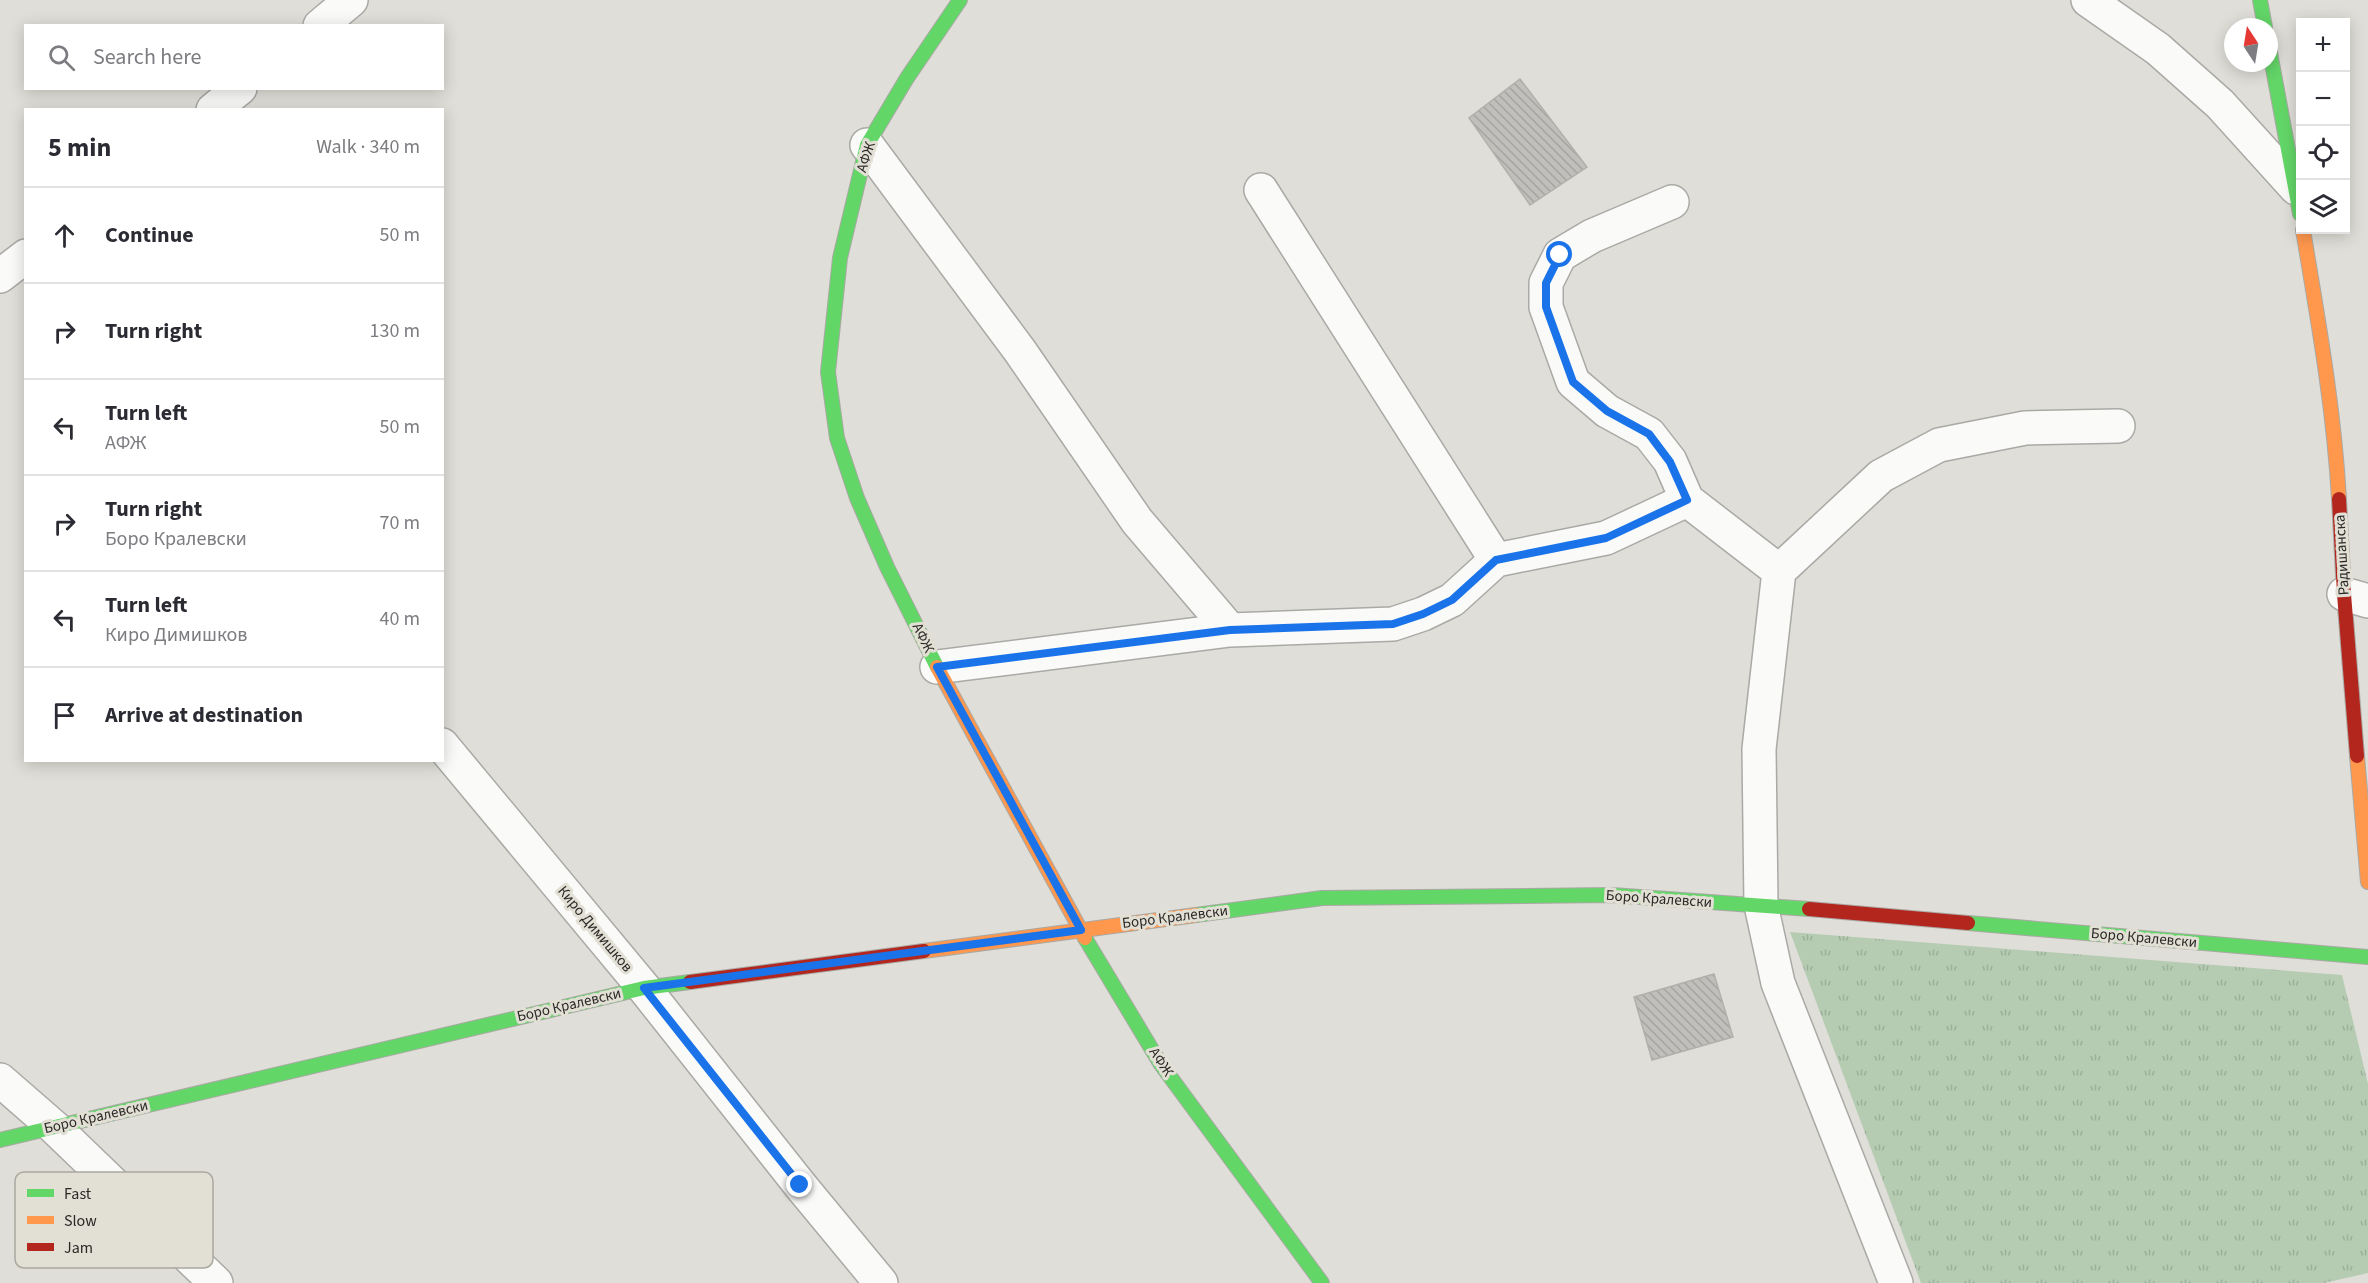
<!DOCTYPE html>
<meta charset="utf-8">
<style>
:root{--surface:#fff;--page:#f7f7f7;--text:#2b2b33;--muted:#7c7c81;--line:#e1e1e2}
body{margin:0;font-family:"Source Sans 3",sans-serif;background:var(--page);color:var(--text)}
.controls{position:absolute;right:18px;top:18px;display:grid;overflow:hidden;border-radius:0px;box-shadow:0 3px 15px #0003}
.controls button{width:54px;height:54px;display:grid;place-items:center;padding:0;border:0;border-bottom:2px solid var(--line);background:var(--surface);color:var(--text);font:30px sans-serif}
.compass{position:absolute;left:2224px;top:18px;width:54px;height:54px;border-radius:50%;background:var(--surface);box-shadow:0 3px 15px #0003;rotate:348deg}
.stop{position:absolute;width:18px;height:18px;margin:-14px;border:4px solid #1a73e8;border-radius:50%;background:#fff}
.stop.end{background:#1a73e8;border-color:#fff;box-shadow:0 2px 6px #0008}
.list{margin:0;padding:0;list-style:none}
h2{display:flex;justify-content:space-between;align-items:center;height:78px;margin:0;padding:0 24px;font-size:26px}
h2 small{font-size:20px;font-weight:400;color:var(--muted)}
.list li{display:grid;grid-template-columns:39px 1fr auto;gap:18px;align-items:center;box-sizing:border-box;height:96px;padding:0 24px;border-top:2px solid var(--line)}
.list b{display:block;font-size:22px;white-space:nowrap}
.list p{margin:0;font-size:20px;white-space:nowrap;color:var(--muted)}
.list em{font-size:20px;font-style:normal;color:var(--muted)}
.icon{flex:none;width:33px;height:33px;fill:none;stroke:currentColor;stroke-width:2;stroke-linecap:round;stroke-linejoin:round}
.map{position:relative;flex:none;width:2368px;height:1283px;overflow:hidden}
.search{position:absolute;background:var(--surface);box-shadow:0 3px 15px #0003;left:24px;top:24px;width:420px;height:66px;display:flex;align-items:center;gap:15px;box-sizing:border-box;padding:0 21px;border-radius:0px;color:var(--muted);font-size:22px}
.panel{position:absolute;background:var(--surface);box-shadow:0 3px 15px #0003;left:24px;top:108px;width:420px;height:654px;border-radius:0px}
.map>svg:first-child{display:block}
.grass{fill:url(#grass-tufts)}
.building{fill:url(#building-back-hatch);stroke:#b1b0ac;stroke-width:1.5}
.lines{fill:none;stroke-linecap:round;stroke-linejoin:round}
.street-casing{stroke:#aaa9a5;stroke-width:36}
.fast-casing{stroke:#aaa9a5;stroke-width:16}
.slow-casing{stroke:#aaa9a5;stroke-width:16}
.jam-casing{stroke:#aaa9a5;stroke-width:16}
.street{stroke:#fafaf9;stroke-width:33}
.fast{stroke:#63d668;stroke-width:14}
.slow{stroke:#ff974d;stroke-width:14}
.jam{stroke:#b3261e;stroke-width:14}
.route{stroke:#1a73e8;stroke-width:8}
.labels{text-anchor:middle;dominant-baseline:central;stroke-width:6;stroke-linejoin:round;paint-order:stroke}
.street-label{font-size:15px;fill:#2b2926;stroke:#e2dfd5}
.key{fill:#e2dfd5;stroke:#aba8a0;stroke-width:1.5}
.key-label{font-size:16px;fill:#2b2926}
</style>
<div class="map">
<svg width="2368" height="1283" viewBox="0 0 2368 1283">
<defs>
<pattern id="grass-tufts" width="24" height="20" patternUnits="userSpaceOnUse" patternTransform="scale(1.5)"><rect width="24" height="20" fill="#b5ccb2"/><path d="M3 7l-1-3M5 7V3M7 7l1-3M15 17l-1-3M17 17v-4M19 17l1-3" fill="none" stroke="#9caf99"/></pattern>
<pattern id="building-back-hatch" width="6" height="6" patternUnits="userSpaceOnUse" patternTransform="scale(1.5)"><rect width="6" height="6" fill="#c1bfbb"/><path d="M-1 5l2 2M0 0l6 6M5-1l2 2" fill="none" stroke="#a6a4a1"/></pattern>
</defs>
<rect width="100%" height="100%" fill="#dfded8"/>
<path class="grass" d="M1790,932L2342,975L2368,1084V1273L2324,1283H1921Z"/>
<path class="building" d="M1520,79L1587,167L1530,205L1469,118Z
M1714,974L1733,1037L1652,1060L1634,997Z"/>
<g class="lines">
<g class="street-casing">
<path id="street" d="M2088,0L2158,49L2220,104L2296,188
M320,26L351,0
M213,110L240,88
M867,145L1020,351L1137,521L1230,630
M1261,190L1496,560L1606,538L1687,500
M1672,202L1592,236L1560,255L1546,283V307L1573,382L1607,411L1649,434L1670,461L1687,500L1779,571L1759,749L1761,905L1778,983L1896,1283
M0,276L26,256
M1779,571L1881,476L1939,445L2025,428L2118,426
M2344,594L2368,601
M937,667L1230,630L1393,624L1423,614L1452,600L1496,560
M442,745L644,988L800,1185L881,1283
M0,1080L54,1127L216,1283"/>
</g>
<g class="fast-casing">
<path id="fast" d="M2260,0L2265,27
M2269,47L2300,214
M937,667L887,567L857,498L837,438L828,372L840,258L867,145L907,78L960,0
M1196,915L1322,898L1612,895L1809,909
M1968,923L2368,957
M1085,938L1160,1063L1322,1283
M0,1140L644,988L690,982"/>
</g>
<g class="slow-casing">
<path id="slow" d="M2303,230C2318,320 2334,408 2339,499
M937,667L1085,938
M2357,756L2368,882
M924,951L1196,915"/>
</g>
<g class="jam-casing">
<path id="jam" d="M2339,499L2344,594L2357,756
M1809,909L1968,923
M690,982L924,951"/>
</g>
<use href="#street" class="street"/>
<use href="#fast" class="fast"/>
<use href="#slow" class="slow"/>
<use href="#jam" class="jam"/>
</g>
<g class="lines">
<path class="route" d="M800,1185L644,988L1081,930L937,667L1230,630L1393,624L1423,614L1452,600L1496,560L1606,538L1687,500L1670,462L1649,434L1607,411L1573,382L1546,307V283L1560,255"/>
</g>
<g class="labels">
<g class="street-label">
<text transform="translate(866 157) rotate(-72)">АФЖ</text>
<text transform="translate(2342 555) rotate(-93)">Радишанска</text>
<text transform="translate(923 638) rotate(64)">АФЖ</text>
<text transform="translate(1659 899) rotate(4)">Боро Кралевски</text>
<text transform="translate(1175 917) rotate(-7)">Боро Кралевски</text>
<text transform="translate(595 929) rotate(50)">Киро Димишков</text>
<text transform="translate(2144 938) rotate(5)">Боро Кралевски</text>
<text transform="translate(569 1005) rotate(-13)">Боро Кралевски</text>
<text transform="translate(1161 1062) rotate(57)">АФЖ</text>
<text transform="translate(96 1117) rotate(-13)">Боро Кралевски</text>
</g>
</g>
<rect x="15" y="1172" width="198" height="96" rx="9" class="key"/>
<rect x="27" y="1189" width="27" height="8" fill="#63d668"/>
<rect x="27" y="1216" width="27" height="8" fill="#ff974d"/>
<rect x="27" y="1243" width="27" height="8" fill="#b3261e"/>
<g class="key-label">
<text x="64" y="1199">Fast</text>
<text x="64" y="1226">Slow</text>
<text x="64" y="1253">Jam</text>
</g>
</svg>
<div class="controls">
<button>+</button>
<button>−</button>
<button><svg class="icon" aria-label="locate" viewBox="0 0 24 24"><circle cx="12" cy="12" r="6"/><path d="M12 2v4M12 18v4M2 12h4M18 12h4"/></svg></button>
<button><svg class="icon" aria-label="layers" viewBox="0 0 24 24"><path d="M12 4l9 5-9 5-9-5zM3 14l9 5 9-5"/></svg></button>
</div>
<svg class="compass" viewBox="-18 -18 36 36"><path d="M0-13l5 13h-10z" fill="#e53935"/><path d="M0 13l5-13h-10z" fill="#7c7c81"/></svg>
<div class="stop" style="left:1560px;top:255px"></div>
<div class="stop end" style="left:800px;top:1185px"></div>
<div class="search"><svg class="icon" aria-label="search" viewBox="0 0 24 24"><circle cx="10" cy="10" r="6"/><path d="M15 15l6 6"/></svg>Search here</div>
<section class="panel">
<h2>5 min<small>Walk · 340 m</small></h2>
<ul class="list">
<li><svg class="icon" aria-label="ahead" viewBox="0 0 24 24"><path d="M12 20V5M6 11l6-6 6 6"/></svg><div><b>Continue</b></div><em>50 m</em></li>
<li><svg class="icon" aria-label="right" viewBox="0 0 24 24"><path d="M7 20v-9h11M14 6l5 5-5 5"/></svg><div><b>Turn right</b></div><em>130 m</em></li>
<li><svg class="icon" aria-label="left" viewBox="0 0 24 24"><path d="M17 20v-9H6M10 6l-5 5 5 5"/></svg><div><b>Turn left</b><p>АФЖ</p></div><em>50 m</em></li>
<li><svg class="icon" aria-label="right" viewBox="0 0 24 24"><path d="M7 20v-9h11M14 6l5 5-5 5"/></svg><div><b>Turn right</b><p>Боро Кралевски</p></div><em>70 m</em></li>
<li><svg class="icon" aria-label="left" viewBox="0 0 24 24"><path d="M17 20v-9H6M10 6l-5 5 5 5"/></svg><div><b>Turn left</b><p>Киро Димишков</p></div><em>40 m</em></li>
<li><svg class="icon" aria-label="arrive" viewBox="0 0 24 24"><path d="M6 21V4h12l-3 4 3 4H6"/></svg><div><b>Arrive at destination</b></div></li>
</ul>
</section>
</div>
